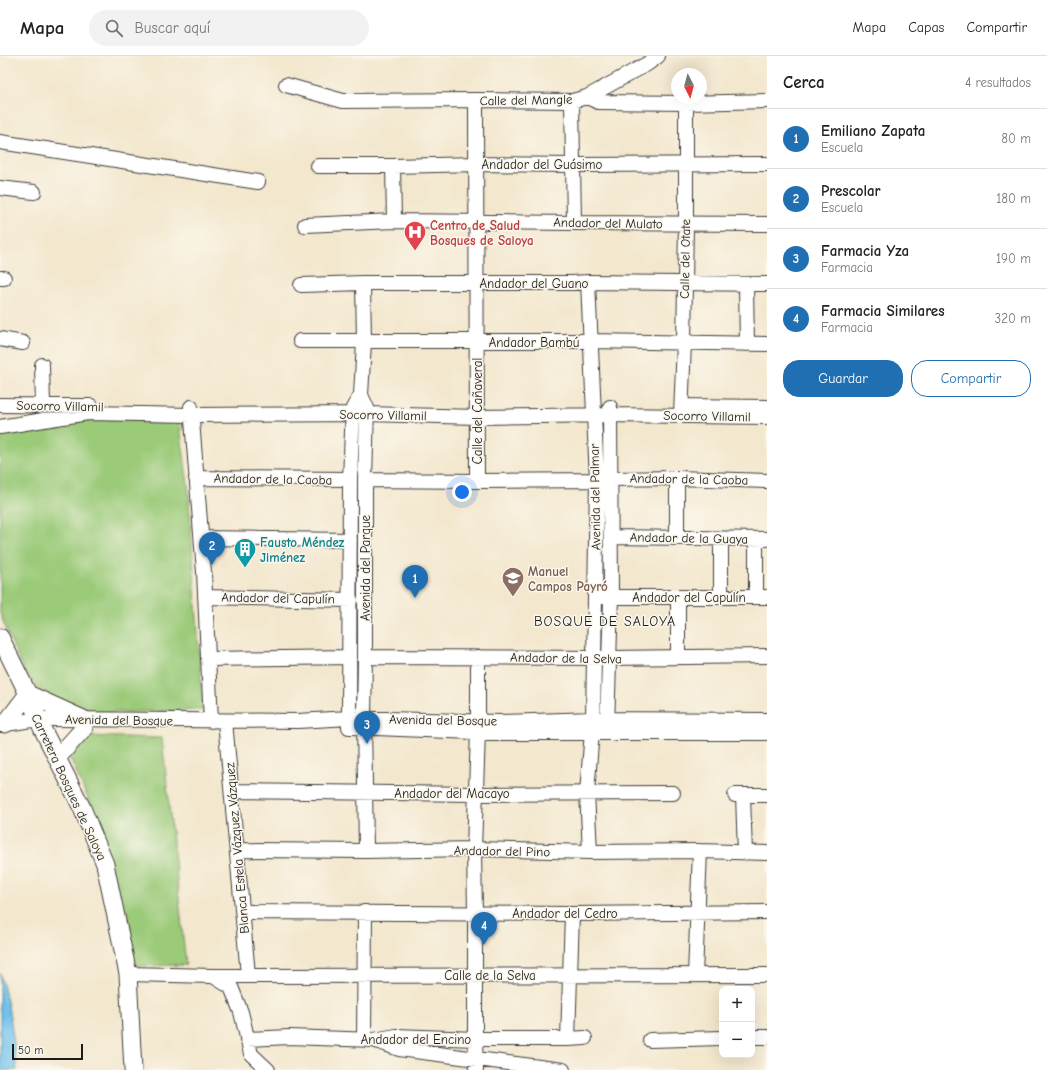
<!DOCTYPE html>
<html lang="es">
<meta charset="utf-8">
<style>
:root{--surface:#fff;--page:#f2f2f2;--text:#222;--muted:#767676;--line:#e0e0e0;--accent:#1f6fb2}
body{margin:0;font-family:"Comic Neue",sans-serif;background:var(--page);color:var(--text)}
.controls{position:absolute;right:12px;bottom:12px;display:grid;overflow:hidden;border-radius:8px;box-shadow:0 4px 16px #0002}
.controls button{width:36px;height:36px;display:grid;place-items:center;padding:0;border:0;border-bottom:1px solid var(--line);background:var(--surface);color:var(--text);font:20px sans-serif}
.compass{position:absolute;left:671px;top:12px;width:36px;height:36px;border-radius:50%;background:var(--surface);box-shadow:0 4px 16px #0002;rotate:174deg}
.scale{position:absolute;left:12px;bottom:10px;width:71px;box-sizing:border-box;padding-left:4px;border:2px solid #1c1c1c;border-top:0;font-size:11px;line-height:14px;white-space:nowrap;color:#1c1c1c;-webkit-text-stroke:3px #fbf7ec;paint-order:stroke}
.you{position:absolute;left:462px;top:436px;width:14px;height:14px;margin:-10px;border:3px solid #fff;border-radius:50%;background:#1a73e8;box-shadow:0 0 0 6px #1a73e833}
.badge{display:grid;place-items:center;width:26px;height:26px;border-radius:50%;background:var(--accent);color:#fff;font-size:13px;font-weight:700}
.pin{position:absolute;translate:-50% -33px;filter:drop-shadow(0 1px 2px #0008)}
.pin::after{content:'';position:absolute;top:21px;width:14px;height:12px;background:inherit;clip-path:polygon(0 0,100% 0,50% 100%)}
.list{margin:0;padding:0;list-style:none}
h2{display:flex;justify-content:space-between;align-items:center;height:52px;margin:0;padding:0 16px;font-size:17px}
h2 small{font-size:13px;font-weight:400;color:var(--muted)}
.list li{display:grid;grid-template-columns:26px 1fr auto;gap:12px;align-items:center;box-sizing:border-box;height:60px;padding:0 16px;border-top:1px solid var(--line)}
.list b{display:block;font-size:15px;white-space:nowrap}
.list p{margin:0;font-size:13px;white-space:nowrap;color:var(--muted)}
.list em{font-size:13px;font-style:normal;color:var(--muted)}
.actions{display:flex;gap:8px;padding:12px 16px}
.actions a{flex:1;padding:9px 0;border:1px solid var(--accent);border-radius:16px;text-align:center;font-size:14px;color:var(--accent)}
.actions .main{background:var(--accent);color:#fff}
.icon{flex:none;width:22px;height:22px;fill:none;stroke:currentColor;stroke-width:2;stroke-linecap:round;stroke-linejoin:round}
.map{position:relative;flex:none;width:767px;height:1014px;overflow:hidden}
header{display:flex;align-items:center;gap:24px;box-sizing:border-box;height:56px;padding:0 20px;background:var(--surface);border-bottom:1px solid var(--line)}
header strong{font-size:19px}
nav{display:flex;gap:22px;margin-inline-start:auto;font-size:14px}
.search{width:280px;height:36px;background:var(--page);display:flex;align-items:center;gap:10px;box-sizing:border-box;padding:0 14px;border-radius:22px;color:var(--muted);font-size:15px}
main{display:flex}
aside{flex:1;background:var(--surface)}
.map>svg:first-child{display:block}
.green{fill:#9bca79;stroke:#5c734a}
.water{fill:#71c2ed;stroke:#466f84}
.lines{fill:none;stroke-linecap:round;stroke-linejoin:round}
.minor-casing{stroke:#3c3a37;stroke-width:16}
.major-casing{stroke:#3c3a37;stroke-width:19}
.minor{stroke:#fff;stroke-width:14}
.major{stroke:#fff;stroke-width:17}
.labels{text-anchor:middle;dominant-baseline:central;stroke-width:3;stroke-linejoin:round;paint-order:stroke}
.street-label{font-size:13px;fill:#1c1c1c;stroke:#fbf7ec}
.health-label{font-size:13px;font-weight:bold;fill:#be3a42;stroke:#fbf7ec;text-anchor:start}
.culture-label{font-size:13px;font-weight:bold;fill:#0d838f;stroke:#fbf7ec;text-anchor:start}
.education-label{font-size:13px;font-weight:bold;fill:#785e54;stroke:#fbf7ec;text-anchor:start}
.neighbourhood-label{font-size:14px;letter-spacing:1px;fill:#1c1c1c;stroke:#fbf7ec}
</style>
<header>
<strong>Mapa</strong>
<div class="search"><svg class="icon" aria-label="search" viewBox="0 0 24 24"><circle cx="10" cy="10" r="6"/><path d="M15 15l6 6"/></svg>Buscar aquí</div>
<nav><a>Mapa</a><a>Capas</a><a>Compartir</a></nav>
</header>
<main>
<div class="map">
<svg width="767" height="1014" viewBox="0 0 767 1014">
<rect width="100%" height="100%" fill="#fbf7ec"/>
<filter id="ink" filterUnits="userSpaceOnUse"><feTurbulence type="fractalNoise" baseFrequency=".025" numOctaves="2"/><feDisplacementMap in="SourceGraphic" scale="8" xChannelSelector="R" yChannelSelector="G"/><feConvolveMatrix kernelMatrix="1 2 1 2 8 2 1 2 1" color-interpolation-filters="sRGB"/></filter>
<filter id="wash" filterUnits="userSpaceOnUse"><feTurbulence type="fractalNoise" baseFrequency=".012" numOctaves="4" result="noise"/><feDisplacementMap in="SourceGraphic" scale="16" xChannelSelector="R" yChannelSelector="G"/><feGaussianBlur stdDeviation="0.9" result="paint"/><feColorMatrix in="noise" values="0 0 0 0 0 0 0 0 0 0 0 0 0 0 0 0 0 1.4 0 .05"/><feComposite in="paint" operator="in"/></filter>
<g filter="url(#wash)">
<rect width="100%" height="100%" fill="#f3e7cd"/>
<path class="green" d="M93,363H179L188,429L203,654L92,657L51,647L24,616L0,558V376Z
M81,680L162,682L186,909L130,910L109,813L91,749L67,696Z"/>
<path class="water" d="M0,917C9,948 14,982 17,1014H0Z"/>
</g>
<g filter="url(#ink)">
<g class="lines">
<g class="minor-casing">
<path id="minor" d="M286,29L343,45L476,44L572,45L587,41L647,8L658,0
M587,41L598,46L686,47L767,45
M476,44L477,425
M572,45L574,167
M0,86L258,126
M318,110H393L477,108L573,109L767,108
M393,110L394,165
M0,132L34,136
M305,169L394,165L574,167L767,168
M0,222H4
M588,226L597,424L593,663L587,737L590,796
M746,228L747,288
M301,229L363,227H572L588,226L767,228
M0,283L23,287
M300,285H590L767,288
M42,309L43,349
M361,339L367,352L365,424V601L364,663L366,795
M0,349L91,350
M683,350L767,351
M191,351L204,516L211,665
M681,359L684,287L686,168V47
M0,371L88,357L192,359L367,358L477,361L610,359L767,361
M196,422L350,423
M610,423L677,422L767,425
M365,424L477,425L597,424
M611,481L767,483
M202,482L350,484
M677,482V422
M205,541L351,544
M603,541H767
M721,541V484
M756,541V483
M365,601L609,602L767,600
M678,601V541
M209,603L350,601
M225,665L248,919
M0,669L38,663H55L298,665L349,662L500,666L593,663L767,664
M349,671L350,423L353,352L361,339L364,286L363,227
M352,671L497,677H767
M607,672L611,541L610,351
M232,735L476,738L673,737
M735,739H767
M743,739L745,797
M238,794L366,795L474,793L590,796L700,795L767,797
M243,856L572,858L767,856
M128,918L213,920L231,931L241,956L251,998L268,1014
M695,919L700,795
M213,920L767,919
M752,981H767
M247,983L289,981L374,984L396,980L475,983H568L585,982
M364,983L365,856
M568,983L572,858
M650,984L722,982
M376,985L399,993L563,1014
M476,1014L475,983V857L474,793L478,676V601"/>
</g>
<g class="major-casing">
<path id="major" d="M0,581L28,638L42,672L82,752L105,808L128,918L133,1014
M28,638L83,663L84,672L57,702
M5,668L28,638"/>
</g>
<use href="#minor" class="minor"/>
<use href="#major" class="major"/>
</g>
</g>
<defs>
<g id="hospital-pin" transform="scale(1.15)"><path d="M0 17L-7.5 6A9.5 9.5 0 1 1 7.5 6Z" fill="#e0444e" stroke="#fbf7ec"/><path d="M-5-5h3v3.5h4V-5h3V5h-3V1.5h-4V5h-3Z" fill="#fff"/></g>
<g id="building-pin" transform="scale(1.15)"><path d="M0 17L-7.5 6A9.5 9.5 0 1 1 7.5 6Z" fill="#0f9aa8" stroke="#fbf7ec"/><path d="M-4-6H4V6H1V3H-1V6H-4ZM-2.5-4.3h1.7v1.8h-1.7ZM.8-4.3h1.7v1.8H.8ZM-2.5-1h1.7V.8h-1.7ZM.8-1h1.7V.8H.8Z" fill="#fff"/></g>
<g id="school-pin" transform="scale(1.15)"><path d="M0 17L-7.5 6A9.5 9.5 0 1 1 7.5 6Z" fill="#8d6e63" stroke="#fbf7ec"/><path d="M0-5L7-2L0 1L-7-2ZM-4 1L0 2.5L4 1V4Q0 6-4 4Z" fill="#fff"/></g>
</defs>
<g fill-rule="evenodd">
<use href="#hospital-pin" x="415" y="176"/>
<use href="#building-pin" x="245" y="493"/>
<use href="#school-pin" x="513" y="522"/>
</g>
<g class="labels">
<g class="street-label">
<text transform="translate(526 44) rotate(-1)">Calle del Mangle</text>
<text x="542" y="108">Andador del Guásimo</text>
<text transform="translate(608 167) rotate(1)">Andador del Mulato</text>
<text transform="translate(685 203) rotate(-89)">Calle del Otate</text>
<text x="534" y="227">Andador del Guano</text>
<text x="534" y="286">Andador Bambú</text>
<text transform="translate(60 350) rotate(1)">Socorro Villamil</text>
<text transform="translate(477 355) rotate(-90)">Calle del Cañaveral</text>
<text transform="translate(383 359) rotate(1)">Socorro Villamil</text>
<text transform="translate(707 360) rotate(1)">Socorro Villamil</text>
<text transform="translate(273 423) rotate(1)">Andador de la Caoba</text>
<text transform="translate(689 423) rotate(1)">Andador de la Caoba</text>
<text transform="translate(595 441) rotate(-91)">Avenida del Palmar</text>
<text transform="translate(689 482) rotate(1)">Andador de la Guaya</text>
<text transform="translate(365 512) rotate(-90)">Avenida del Parque</text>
<text x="689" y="541">Andador del Capulín</text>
<text transform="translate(278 542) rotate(1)">Andador del Capulín</text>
<text transform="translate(566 602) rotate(1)">Andador de la Selva</text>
<text transform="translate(119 664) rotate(1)">Avenida del Bosque</text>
<text transform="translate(443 664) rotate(1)">Avenida del Bosque</text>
<text transform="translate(69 731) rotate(65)">Carretera Bosques de Saloya</text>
<text x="452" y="737">Andador del Macayo</text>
<text transform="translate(237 792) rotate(-95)">Blanca Estela Vázquez Vázquez</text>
<text transform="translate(502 795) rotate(1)">Andador del Pino</text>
<text x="565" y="857">Andador del Cedro</text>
<text x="490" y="919">Calle de la Selva</text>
<text x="416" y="983">Andador del Encino</text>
</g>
<g class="health-label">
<text x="430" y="169">Centro de Salud<tspan x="430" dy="15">Bosques de Saloya</tspan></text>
</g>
<g class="culture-label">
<text x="260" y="486">Fausto Méndez<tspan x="260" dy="15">Jiménez</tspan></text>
</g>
<g class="education-label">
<text x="528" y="515">Manuel<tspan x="528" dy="15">Campos Payró</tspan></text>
</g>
<g class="neighbourhood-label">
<text x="605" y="565">BOSQUE DE SALOYA</text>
</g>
</g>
</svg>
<div class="controls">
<button>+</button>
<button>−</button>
</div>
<svg class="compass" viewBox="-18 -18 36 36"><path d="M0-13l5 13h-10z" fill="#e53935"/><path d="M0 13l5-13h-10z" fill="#767676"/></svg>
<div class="scale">50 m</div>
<div class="you"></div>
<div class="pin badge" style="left:415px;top:542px">1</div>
<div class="pin badge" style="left:212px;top:509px">2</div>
<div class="pin badge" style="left:367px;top:688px">3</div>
<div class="pin badge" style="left:484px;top:889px">4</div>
</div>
<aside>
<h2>Cerca<small>4 resultados</small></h2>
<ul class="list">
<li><span class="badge">1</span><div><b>Emiliano Zapata</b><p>Escuela</p></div><em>80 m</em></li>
<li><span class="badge">2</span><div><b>Prescolar</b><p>Escuela</p></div><em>180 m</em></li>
<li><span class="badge">3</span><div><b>Farmacia Yza</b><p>Farmacia</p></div><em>190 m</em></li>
<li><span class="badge">4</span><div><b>Farmacia Similares</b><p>Farmacia</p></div><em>320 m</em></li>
</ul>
<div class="actions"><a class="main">Guardar</a><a>Compartir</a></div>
</aside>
</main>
